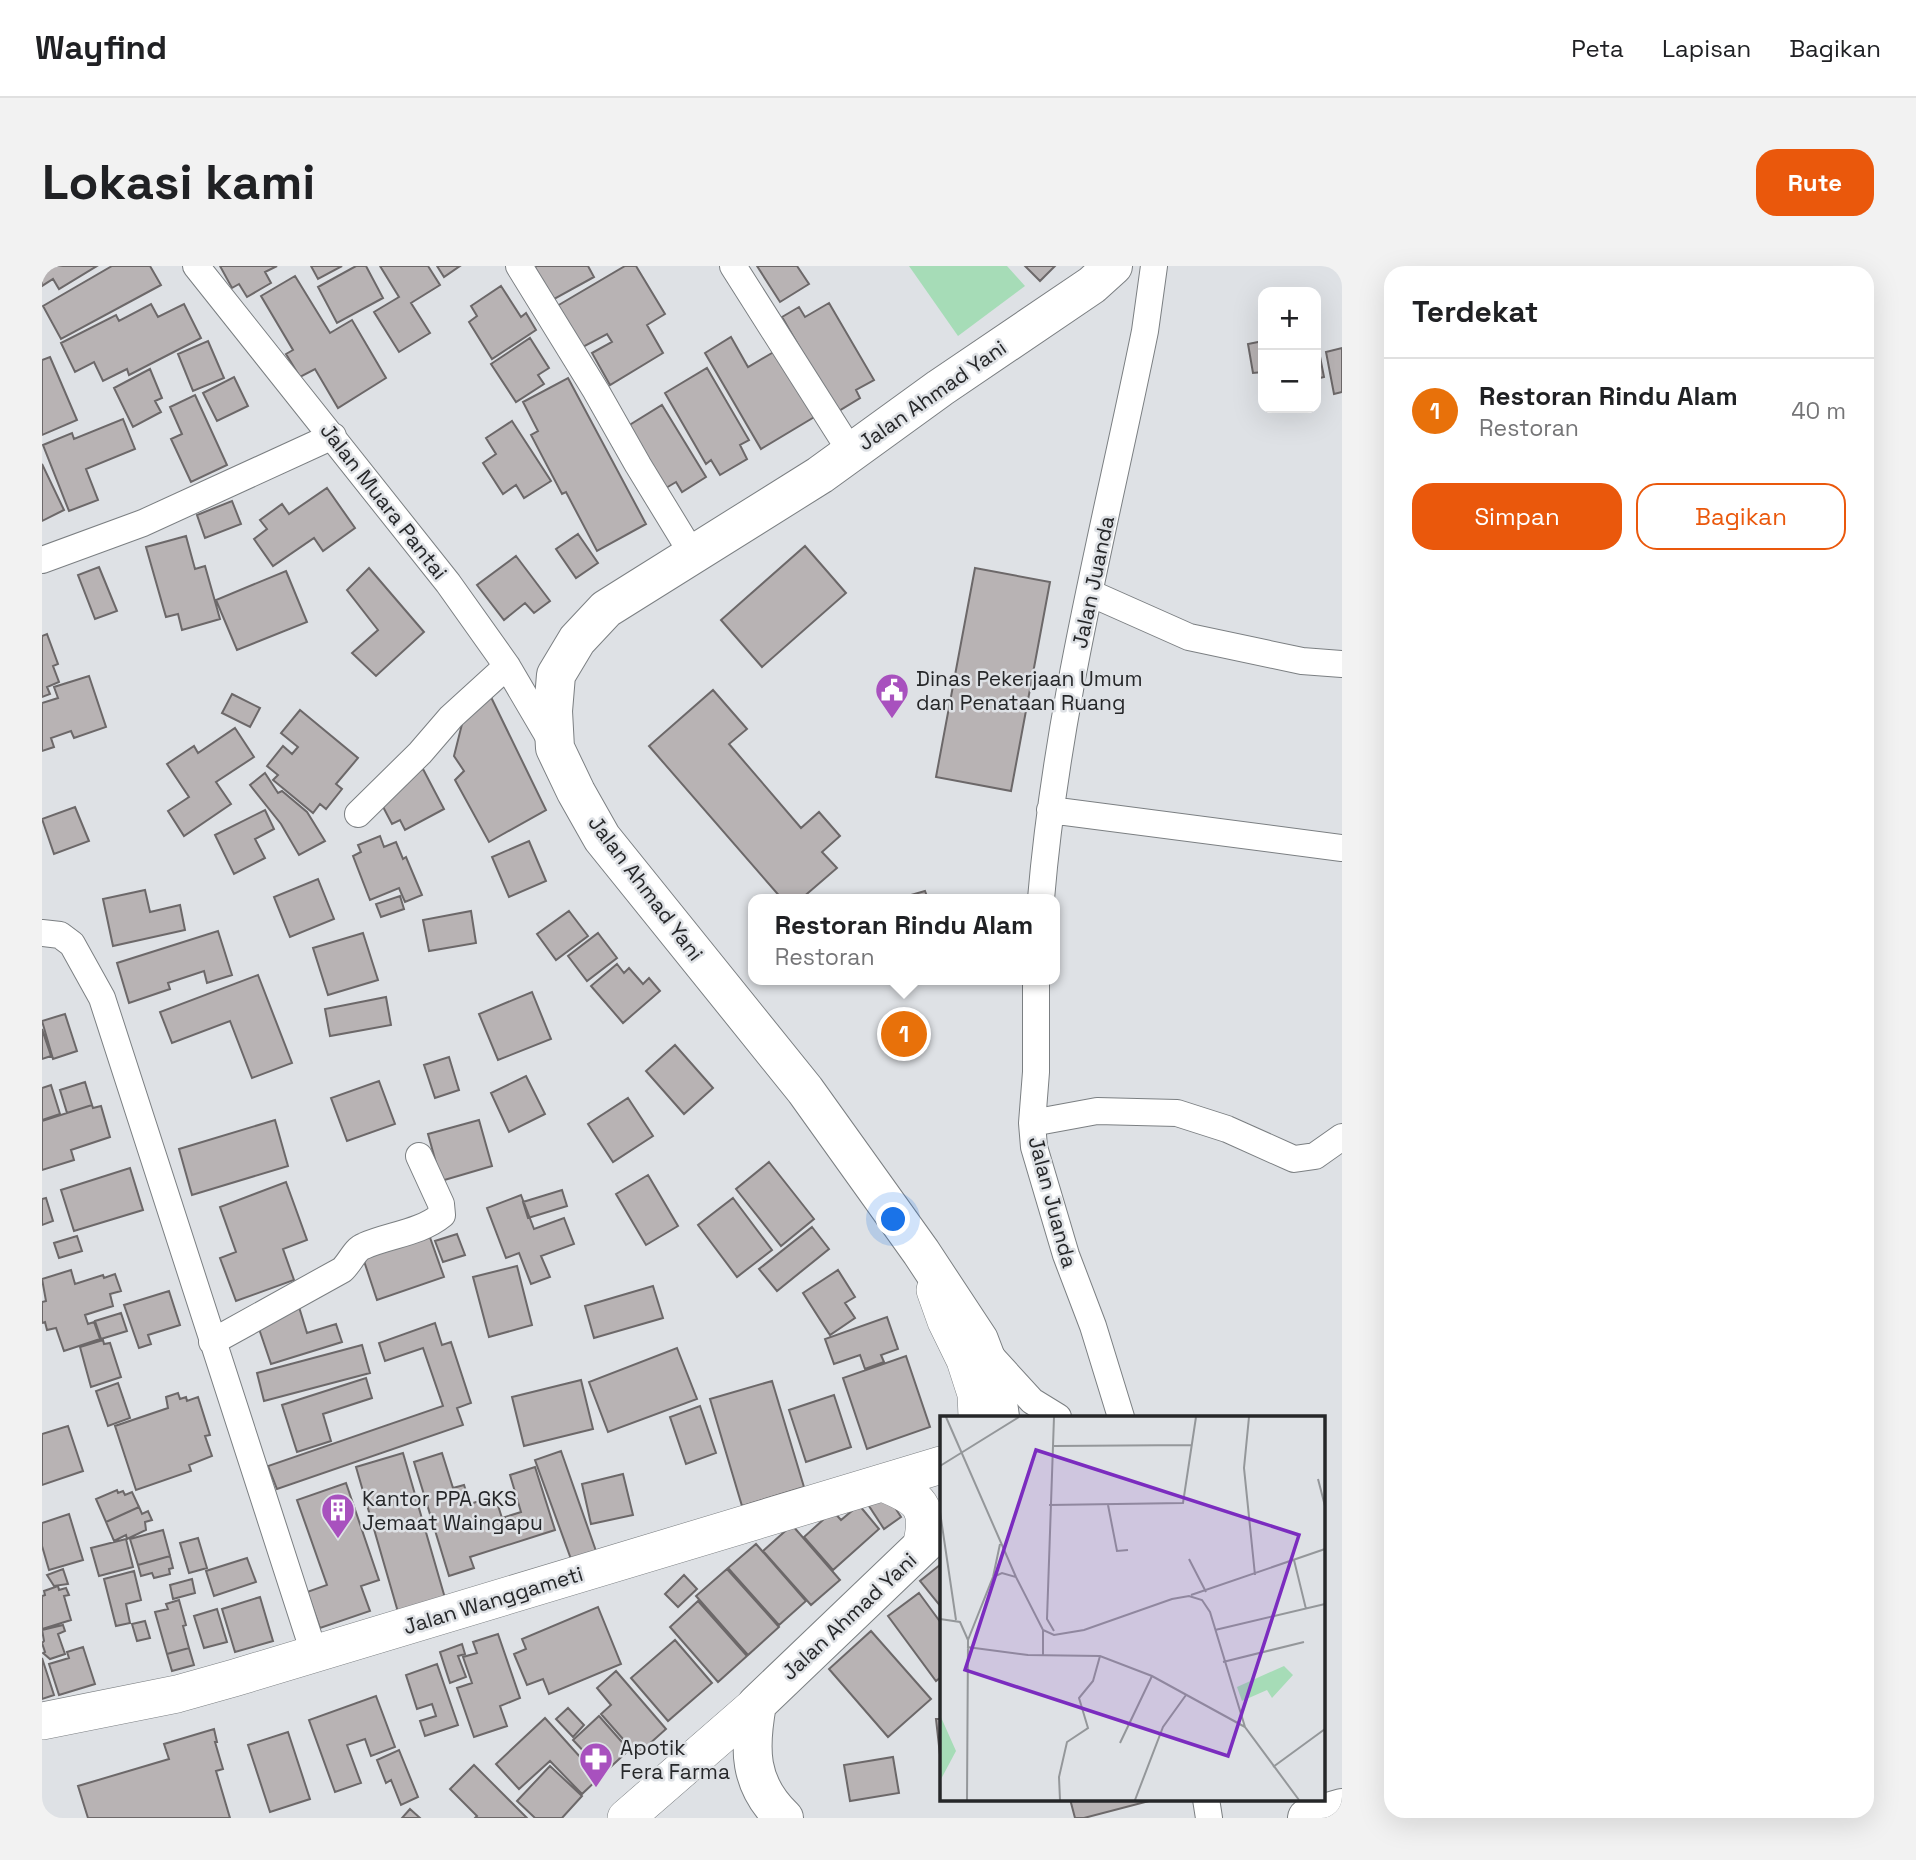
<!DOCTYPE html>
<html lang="id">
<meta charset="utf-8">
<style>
:root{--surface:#fff;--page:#f2f2f2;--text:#202124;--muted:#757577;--line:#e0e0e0;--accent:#ea580c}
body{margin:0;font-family:"Space Grotesk",sans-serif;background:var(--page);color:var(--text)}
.controls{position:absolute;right:21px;top:21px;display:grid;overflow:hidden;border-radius:14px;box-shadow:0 7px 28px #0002}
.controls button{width:63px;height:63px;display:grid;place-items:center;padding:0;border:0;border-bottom:2px solid var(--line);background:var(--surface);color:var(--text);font:35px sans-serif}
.you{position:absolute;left:852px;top:954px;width:24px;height:24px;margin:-18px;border:5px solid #fff;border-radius:50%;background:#1a73e8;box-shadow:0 0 0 10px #1a73e833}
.badge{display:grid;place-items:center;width:46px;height:46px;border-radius:50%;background:var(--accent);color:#fff;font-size:23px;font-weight:700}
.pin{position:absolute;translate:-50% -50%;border:4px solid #fff;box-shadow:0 2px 7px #0006}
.popup{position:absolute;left:706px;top:628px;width:312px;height:91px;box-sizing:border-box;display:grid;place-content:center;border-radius:14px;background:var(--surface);filter:drop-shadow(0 2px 5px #0005);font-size:23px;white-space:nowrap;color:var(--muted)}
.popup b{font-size:26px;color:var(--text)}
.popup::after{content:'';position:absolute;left:50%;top:100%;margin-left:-14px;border:14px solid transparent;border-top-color:var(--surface)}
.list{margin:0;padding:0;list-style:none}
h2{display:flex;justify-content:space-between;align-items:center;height:91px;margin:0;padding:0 28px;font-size:30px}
h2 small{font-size:23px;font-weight:400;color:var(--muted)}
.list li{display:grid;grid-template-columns:46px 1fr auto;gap:21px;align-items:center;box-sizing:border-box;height:105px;padding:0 28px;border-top:2px solid var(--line)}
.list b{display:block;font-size:26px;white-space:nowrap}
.list p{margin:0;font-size:23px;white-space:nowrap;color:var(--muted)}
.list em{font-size:23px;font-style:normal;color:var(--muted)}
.actions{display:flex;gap:14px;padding:21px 28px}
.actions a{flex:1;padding:16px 0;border:2px solid var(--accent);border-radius:21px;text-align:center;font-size:24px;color:var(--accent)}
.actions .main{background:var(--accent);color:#fff}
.map{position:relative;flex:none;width:1300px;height:1552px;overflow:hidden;border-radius:21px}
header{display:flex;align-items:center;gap:42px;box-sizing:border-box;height:98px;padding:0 35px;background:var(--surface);border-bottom:2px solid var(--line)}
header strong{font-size:33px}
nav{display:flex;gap:38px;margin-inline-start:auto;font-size:24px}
.intro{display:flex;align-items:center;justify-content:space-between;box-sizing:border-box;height:168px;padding:0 42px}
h1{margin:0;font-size:49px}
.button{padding:18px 32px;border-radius:21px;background:var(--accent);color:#fff;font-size:24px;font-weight:700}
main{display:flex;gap:42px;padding:0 42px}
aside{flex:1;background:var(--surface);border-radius:21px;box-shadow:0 7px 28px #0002}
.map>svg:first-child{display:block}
.green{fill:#a6dcb7}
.building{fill:#b8b3b4;stroke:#6c6869;stroke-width:2}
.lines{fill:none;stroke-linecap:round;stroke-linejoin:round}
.street-casing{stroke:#7b7f82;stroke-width:28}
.secondary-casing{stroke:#7b7f82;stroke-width:38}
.highway-casing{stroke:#7b7f82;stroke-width:40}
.street{stroke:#fff;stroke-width:26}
.secondary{stroke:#fff;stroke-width:37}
.highway{stroke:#fff;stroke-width:38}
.labels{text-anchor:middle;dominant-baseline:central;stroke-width:5;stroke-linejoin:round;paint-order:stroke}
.street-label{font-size:21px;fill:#262729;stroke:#dee1e5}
.poi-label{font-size:21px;fill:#262729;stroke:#dee1e5;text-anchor:start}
.inset-road{fill:none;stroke:#94979a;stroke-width:2}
.view{fill:#7b2cbf;fill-opacity:0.15;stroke:#7b2cbf;stroke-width:3.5}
.inset-edge{fill:none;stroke:#262729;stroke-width:3.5}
</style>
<header>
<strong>Wayfind</strong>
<nav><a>Peta</a><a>Lapisan</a><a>Bagikan</a></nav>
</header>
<div class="intro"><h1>Lokasi kami</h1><a class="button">Rute</a></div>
<main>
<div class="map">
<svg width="1300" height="1552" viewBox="0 0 1300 1552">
<rect width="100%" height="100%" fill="#dee1e5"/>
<path class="green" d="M867,0H965L983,20L916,70Z"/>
<path class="building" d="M0,0H55L17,23L11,13L0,20Z
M70,0H108L119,19L19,73L1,40Z
M178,0H235L223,6L229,17L205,31L197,18L190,22Z
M269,0H300L276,13Z
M314,0H324L341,32L295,57L276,21Z
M338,0H386L398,19L369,37L388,67L357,86L332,46L357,31Z
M395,0H418L402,11Z
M495,0H546L552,11L505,37L488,4Z
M583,0H594L623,48L605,59L621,87L568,119L550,87L570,76L565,68L539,82L515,40Z
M715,0H755L767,18L738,36Z
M983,0H1013L998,15Z
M253,10L288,67L310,54L344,112L296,142L273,103L258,111L244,88L251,84L219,30Z
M459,20L479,51L484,47L494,64L450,93L427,56L435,50L429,40Z
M787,37L832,114L814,124L818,132L795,146L740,51L757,41L763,51Z
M109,38L116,51L142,38L159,72L87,109L85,103L61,115L52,96L33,106L19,77L74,49L77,55Z
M689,71L706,101L735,84L774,150L719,183L663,87Z
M488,72L507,102L496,109L502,118L474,136L449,98Z
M166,75L182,112L151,125L136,88Z
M1221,75V106L1211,107L1206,78Z
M1275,75L1282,111L1274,113V76Z
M1300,82V126L1292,128L1284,86Z
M8,91L35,154L0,169V94Z
M665,102L707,174L698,179L705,193L678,209L669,194L664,198L623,127Z
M108,103L120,132L113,135L119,146L91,161L72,122Z
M192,111L206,140L175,155L161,127Z
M526,112L604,258L555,285L524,226L520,228L489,169L496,165L481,136Z
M153,129L185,199L149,216L129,173L140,168L128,141Z
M620,139L664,211L640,226L634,216L619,225L581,163Z
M81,153L93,183L44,203L56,234L27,245L1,179L30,167L32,173Z
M470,155L509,215L482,232L474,219L461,228L441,197L454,188L444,172Z
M0,198L22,244L0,255Z
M285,222L313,262L281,285L272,272L231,300L212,273L225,263L218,254L240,238L247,248Z
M190,235L199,258L163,272L155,249Z
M536,268L556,297L534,312L514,283Z
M144,270L153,303L163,300L178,353L140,364L136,348L124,351L104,281Z
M763,280L804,327L720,401L679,354Z
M474,290L508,335L492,347L483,337L462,354L435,319Z
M57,301L75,345L53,353L36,309Z
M327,302L382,366L334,410L310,387L336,364L305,324Z
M933,302L1008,316L969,525L894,511Z
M244,305L265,356L195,384L174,334Z
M5,368L16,398L11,400L17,416L5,421L8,428L0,431V370Z
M47,410L64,461L32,472L29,465L9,472L12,481L0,485V437L16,432L12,421Z
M671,424L705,463L687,478L759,562L777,546L798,570L780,586L795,602L759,633H740L607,480Z
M447,427L504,544L447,576L413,514L422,505L412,490L423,446Z
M190,428L218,442L208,461L180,447Z
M258,444L316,492L294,518L300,523L284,543L278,538L271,547L231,514L236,509L225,500L241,480L250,488L256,481L239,467Z
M193,462L212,491L174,516L189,538L142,570L126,545L147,531L125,498L152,480L156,487Z
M381,503L402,543L363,564L358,554L350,558L338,535L351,519Z
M223,507L236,527L240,525L265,546L283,575L257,589L239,558L208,519Z
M33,541L47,575L12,588L0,553Z
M223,544L232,563L213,573L223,592L192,608L173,569Z
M338,570L342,581L354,576L361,593L364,591L380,629L363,636L357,622L328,634L311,590L319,586L316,579Z
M487,575L504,615L467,631L450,591Z
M276,613L292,653L248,671L232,631Z
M103,624L108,646L138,639L143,664L71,680L61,633Z
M883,625L886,633H855Z
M358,630L362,643L339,651L334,638Z
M429,645L434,677L387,685L381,654Z
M527,645L546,670L514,694L495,668Z
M176,665L190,709L165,717L162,705L126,717L128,723L87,737L75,697Z
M321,667L336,714L286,729L271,682Z
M556,667L575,692L545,715L526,690Z
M575,698L582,707L587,702L601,718L607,712L618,725L581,757L549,720Z
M216,709L250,797L210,812L188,755L130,777L118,746Z
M490,726L509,773L456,794L437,748Z
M344,731L349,759L288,770L283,743Z
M23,748L35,785L11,793L0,755Z
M0,763L9,790L0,793Z
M633,779L671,822L642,848L604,805Z
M407,791L417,824L393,832L382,799Z
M484,810L503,848L467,866L449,827Z
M337,815L353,858L305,875L289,832Z
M43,816L50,839L25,847L18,824Z
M9,819L18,848L0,854V822Z
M586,832L611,870L571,896L546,858Z
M50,839L51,842L59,840L68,871L29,884L32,894L0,904V855Z
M233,854L246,900L150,929L137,883Z
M437,854L450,900L399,915L386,868Z
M727,896L772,953L739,980L694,923Z
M88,902L101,944L32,965L19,924Z
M606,909L636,960L604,979L574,928Z
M244,916L265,974L241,983L252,1014L194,1035L178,992L194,986L178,941Z
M520,924L525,940L486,952L481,936Z
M479,929L492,963L522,952L532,978L499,990L508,1011L489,1018L477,987L464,992L445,942Z
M4,932L11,955L0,959V933Z
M691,932L730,984L695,1011L656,959Z
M770,961L787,983L735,1025L717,1003Z
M385,963L402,1011L335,1034L319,986Z
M415,968L423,989L401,996L393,975Z
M35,970L40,985L17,992L12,977Z
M475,1000L490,1059L447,1071L431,1011Z
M29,1004L33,1018L61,1009L62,1012L73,1008L79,1025L68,1028L71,1040L43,1049L46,1058L52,1056L58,1073L22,1085L14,1062L5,1064L3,1056L0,1057V1036L4,1035L0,1013Z
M796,1004L813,1031L803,1037L813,1052L788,1069L761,1027Z
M611,1020L621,1052L552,1072L543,1040Z
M127,1025L138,1059L106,1069L109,1078L97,1082L82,1039Z
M257,1041L265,1067L294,1058L300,1076L229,1098L214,1054Z
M79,1047L85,1065L59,1073L53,1055Z
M845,1051L856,1083L839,1089L842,1096L823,1103L818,1089L792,1098L783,1073Z
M393,1057L400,1079L409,1076L429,1137L415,1142L421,1159L235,1223L226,1200L401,1140L381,1082L343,1095L337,1077Z
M61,1074L62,1078L68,1077L79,1111L49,1121L38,1081Z
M320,1079L328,1107L222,1135L215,1107Z
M635,1082L655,1133L566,1166L547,1116Z
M864,1090L888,1161L825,1183L801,1112Z
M324,1112L330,1132L281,1148L289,1175L255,1186L240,1139Z
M539,1114L551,1163L482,1180L470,1131Z
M730,1115L762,1221L700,1240L668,1133Z
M76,1117L88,1152L66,1160L54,1125Z
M136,1127L138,1133L144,1131L145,1135L156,1131L168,1169L163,1170L170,1190L147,1199L149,1205L94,1224L73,1160L126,1142L124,1131Z
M792,1129L809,1181L764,1196L747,1144Z
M658,1140L674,1187L644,1198L628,1151Z
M26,1160L41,1205L0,1219V1168Z
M519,1185L554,1285L529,1293L493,1194Z
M361,1187L403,1332L356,1346L314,1201Z
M400,1187L411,1222L422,1219L428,1238L453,1230L460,1252L479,1246L468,1209L493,1201L513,1264L428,1291L432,1302L407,1310L372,1196Z
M581,1208L591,1249L549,1258L540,1218Z
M304,1217L337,1314L319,1320L328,1345L278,1362L265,1326L285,1319L255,1234Z
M75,1224L76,1227L81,1225L83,1229L90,1226L97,1241L64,1256L54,1233Z
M845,1229L859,1251L842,1263L827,1240Z
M817,1239L837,1263L791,1304L762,1271L791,1245L799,1254Z
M97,1241L100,1248L106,1245L110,1254L103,1256L104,1264L85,1273L84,1269L72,1275L64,1256Z
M27,1248L41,1294L7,1304L0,1280V1257Z
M750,1259L798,1314L769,1339L721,1285Z
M121,1264L128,1290L96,1299L88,1273Z
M156,1272L165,1302L147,1307L138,1277Z
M84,1273L91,1301L57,1310L49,1282Z
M714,1278L764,1335L737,1359L686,1302Z
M128,1290L131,1302L127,1303L128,1308L112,1312L110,1307L99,1310L96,1299Z
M205,1292L214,1316L172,1330L164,1305Z
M899,1298V1341L878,1315Z
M21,1303L26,1318L12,1320L5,1309Z
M685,1303L737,1361L706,1389L654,1330Z
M92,1305L99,1334L84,1338L88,1357L74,1360L62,1313Z
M642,1309L655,1323L636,1341L623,1328Z
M150,1313L153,1327L131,1333L128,1319Z
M16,1320L17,1324L24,1322L27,1329L22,1330L29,1354L0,1363V1330L3,1329L2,1325Z
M877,1327L899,1357V1411L894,1415L846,1350Z
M218,1331L231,1375L193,1386L180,1343Z
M137,1334L144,1359L141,1360L147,1382L125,1388L113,1346L126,1343L124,1338Z
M656,1335L705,1390L676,1416L628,1361Z
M556,1341L579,1398L507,1428L501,1413L485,1419L472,1388L484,1383L480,1373Z
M175,1343L185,1376L162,1382L152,1350Z
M103,1355L108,1372L95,1375L90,1358Z
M21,1359L23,1365L16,1368L23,1388L8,1393L1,1387L3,1386L0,1377L2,1375L0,1364Z
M829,1365L889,1433L846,1471L787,1403Z
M456,1368L478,1432L458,1440L465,1460L432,1471L415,1422L430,1417L421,1391L435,1387L431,1376Z
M633,1374L670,1417L626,1455L589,1412Z
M420,1378L423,1388L416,1390L424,1411L408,1417L398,1386Z
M41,1381L53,1418L17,1429L7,1398L27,1392L25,1386Z
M147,1382L152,1399L130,1405L125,1388Z
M0,1392L12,1429L0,1433Z
M395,1398L416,1459L383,1470L378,1455L394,1450L390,1438L375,1443L364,1409Z
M574,1405L624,1463L595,1489L559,1448L569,1439L555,1422Z
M334,1430L353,1481L329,1490L323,1473L305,1479L319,1517L293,1526L267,1454Z
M526,1442L542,1459L531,1471L514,1453Z
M557,1450L587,1484L562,1507L531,1474Z
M503,1452L557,1512L540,1528L508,1495L477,1523L454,1498Z
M894,1453H899V1498Z
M172,1463L175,1476H173L181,1503L174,1505L188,1552H46L36,1520L127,1493L122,1478Z
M246,1466L268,1533L228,1546L206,1479Z
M357,1484L376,1531L359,1539L349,1514L344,1517L335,1494Z
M851,1491L857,1527L808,1535L802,1499Z
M432,1499L485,1552H433L435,1550L408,1523Z
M508,1500L540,1530L520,1552H493L475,1535Z
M1028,1533H1111V1534L1042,1552H1033Z
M368,1543L378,1552H360Z"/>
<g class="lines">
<g class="street-casing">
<path id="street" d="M154,0L406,317L465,400L509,475
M477,0L554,125L596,199L651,289
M691,0L809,186
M0,294L101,257L291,170
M1048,327L1147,371L1260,395L1300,398
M1008,544L1300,582
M316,548L378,487L409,451L465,400
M999,633C1015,441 1065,253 1103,65L1112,0
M0,667L18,669L30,678L60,732L272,1387
M994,714V806L990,857L992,881L1024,989L1051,1060L1079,1151
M990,857L1055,845L1135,847L1185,863L1252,893L1273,890L1300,871
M170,1076L300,1004C308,997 313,983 322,980C347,969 378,967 400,949L399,938L377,890
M949,1090L990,1135L1016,1151
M1164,1533L1167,1552"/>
</g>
<g class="secondary-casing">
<path id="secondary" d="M893,1024L904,1055L923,1094L934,1128L935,1151
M841,1217C878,1232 889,1240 879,1281
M0,1455L135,1428L192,1412L899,1199
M584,1552L715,1438"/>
</g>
<g class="highway-casing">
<path id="highway" d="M958,1151L953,1116L937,1074L879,986L763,824L560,572L534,526L513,482L511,445L514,409L535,374L564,343L778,209L898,122L1050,19L1071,0
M742,1552C706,1518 707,1482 715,1438L899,1262
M1265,1552L1300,1542"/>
</g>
<use href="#street" class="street"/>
<use href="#secondary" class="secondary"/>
<use href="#highway" class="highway"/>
</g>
<defs>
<g id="civic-pin" transform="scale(1.75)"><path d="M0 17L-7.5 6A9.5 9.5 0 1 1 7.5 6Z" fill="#a851be" stroke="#dee1e5"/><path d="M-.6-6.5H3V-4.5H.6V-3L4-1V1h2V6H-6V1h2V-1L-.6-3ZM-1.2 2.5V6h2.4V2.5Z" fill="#fff"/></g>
<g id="building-pin" transform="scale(1.75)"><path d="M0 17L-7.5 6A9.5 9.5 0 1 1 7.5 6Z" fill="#a851be" stroke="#dee1e5"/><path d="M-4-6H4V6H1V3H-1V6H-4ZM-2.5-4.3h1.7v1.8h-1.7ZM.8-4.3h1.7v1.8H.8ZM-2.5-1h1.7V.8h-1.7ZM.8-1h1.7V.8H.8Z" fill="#fff"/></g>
<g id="pharmacy-pin" transform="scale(1.75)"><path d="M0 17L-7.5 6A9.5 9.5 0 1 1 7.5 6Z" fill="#a851be" stroke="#dee1e5"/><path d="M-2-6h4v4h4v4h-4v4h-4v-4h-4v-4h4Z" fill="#fff"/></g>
</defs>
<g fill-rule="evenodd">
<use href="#civic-pin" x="850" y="424"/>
<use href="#building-pin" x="296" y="1244"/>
<use href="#pharmacy-pin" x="554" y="1493"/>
</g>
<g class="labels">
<g class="street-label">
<text transform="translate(890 129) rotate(-35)">Jalan Ahmad Yani</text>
<text transform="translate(342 235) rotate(52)">Jalan Muara Pantai</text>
<text transform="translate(1051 316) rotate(-78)">Jalan Juanda</text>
<text transform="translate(604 622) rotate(53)">Jalan Ahmad Yani</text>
<text transform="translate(1011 936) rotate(75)">Jalan Juanda</text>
<text transform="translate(451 1334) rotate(-17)">Jalan Wanggameti</text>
<text transform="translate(807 1350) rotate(-43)">Jalan Ahmad Yani</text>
</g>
<g class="poi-label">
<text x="874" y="412">Dinas Pekerjaan Umum<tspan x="874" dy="24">dan Penataan Ruang</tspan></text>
<text x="320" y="1232">Kantor PPA GKS<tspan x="320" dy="24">Jemaat Waingapu</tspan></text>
<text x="578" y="1481">Apotik<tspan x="578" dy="24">Fera Farma</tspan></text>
</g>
</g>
<g transform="translate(898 1150)">
<rect width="385" height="385" fill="#dee1e5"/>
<path d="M344,250L353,259L332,282L327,274L302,285L297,271ZM0,299L16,335L0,365Z" fill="#a6dcb7"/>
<path class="inset-road" d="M6,1L76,161M114,1L107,203L114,215M309,1L304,52L315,159M114,30L252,29M0,50L79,1M378,63L385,90M109,89L243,87L256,1M168,89L177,135L188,134M0,96L16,204M249,143L266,176M354,144L366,193M53,161L60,128M251,179L385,133M0,203L20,206L28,224M103,214V239M275,214L385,188M27,231L88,239L160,240L212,260L305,311M283,246L364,226M180,327L212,260M333,351L385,313M27,384L28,224L53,161L62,157L76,161L103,214L114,219L144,214L232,183L249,180L262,184L270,196L305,311L359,384M120,384L119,361L127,326L148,312L139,282L153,265L160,240M195,384L223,311L246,279"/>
<path class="view" d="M96,34L359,119L288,340L25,254Z"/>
<rect width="385" height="385" class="inset-edge"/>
</g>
</svg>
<div class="controls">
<button>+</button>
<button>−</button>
</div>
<div class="you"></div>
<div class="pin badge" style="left:862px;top:768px;background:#e8710a">1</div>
<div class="popup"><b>Restoran Rindu Alam</b>Restoran</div>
</div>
<aside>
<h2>Terdekat<small></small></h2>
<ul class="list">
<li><span class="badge" style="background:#e8710a">1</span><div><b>Restoran Rindu Alam</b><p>Restoran</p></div><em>40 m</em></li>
</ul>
<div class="actions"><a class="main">Simpan</a><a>Bagikan</a></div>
</aside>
</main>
